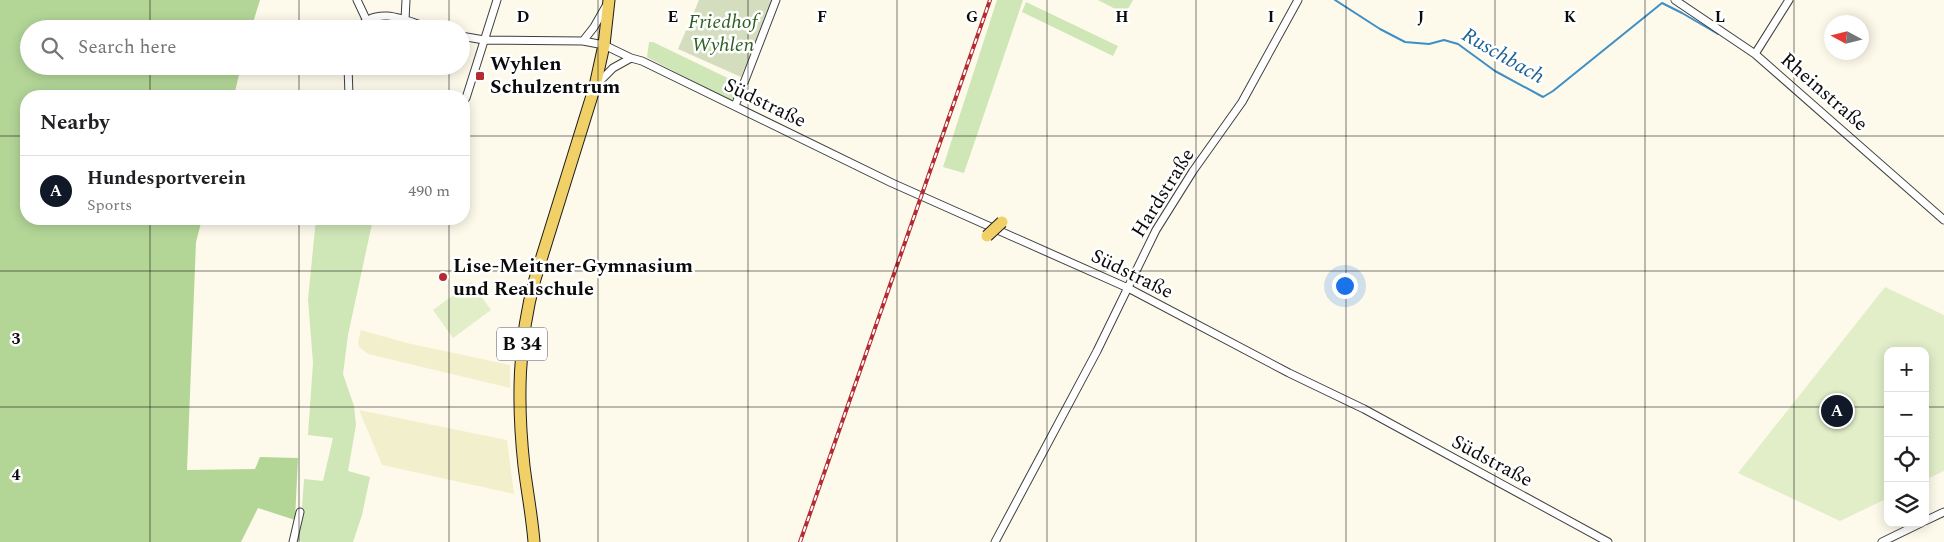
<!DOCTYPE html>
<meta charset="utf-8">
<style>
:root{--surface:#fff;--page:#f6f6f6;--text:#202124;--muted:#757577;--line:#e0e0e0;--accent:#111827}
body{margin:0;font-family:Spectral,serif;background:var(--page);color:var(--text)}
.controls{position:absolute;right:15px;bottom:15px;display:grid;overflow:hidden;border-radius:10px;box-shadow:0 2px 12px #0003}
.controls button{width:45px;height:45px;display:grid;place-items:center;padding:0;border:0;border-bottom:1px solid var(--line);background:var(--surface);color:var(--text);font:25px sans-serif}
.compass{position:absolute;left:1824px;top:15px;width:45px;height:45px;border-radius:50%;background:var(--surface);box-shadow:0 2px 12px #0003;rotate:277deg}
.you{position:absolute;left:1344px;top:285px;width:18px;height:18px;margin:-12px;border:4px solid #fff;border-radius:50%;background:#1a73e8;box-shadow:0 0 0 8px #1a73e833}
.badge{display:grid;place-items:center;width:32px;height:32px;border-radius:50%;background:var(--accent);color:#fff;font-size:16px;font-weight:700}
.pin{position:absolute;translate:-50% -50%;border:2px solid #fff;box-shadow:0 1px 5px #0006}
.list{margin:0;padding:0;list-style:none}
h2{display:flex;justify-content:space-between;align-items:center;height:65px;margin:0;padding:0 20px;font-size:21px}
h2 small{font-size:16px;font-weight:400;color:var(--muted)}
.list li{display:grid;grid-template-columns:32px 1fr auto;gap:15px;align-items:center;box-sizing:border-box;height:70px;padding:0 20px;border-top:1px solid var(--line)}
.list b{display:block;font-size:19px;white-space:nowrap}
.list p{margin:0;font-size:16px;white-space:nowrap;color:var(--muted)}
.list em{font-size:16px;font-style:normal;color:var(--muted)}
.icon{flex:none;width:28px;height:28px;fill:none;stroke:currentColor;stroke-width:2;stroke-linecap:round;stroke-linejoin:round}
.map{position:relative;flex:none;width:1944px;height:542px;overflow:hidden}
.search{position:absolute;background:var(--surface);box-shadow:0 2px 12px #0003;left:20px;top:20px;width:450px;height:55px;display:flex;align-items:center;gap:12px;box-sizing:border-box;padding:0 18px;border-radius:28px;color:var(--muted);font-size:19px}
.panel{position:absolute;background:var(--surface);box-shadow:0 2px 12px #0003;left:20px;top:90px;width:450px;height:135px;border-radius:20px}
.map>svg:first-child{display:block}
.farmland{fill:#f2efcd}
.green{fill:#cfe6b7}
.forest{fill:#b3d697}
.cemetery{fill:#d4debe}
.pitch{fill:#e1eec8}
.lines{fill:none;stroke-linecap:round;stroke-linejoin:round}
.stream{stroke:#3d8fc6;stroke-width:2}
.street-casing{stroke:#3f3f3f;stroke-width:9}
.primary-casing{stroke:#1d1d1d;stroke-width:13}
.street{stroke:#fff;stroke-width:7}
.primary{stroke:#f1d068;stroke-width:11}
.rail-casing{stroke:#b42b32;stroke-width:4}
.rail{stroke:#fff;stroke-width:2;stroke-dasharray:5.5;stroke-linecap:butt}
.primary-bridge-casing{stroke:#1d1d1d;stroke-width:13;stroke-linecap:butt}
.primary-bridge{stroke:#f1d068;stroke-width:11}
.grid{fill:none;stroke:#0c0c0c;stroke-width:1;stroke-opacity:0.55}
.poi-dot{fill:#b42b32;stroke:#fff;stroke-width:2}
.labels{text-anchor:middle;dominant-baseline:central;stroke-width:5;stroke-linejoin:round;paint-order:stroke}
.shield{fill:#fff;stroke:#555;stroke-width:1}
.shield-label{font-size:19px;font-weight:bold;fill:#0c0c0c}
.park-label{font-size:20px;font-style:italic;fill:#2d5f20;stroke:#fff}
.poi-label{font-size:20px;font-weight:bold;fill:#0c0c0c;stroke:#fff;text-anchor:start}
.street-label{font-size:20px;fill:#0c0c0c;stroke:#fff}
.water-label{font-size:21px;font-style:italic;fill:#1c6196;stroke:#fff}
.grid-label{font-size:16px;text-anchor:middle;font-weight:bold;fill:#0c0c0c;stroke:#fff;stroke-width:5;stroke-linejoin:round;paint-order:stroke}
</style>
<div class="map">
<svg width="1944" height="542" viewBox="0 0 1944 542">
<rect width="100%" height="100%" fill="#fefaeb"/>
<path class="farmland" d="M361,330L407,343L510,365V388L368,354L359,347L358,342Z
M359,410L507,440L514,494L382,465Z"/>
<path class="green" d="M997,0H1023L964,173L943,167Z
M1098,0H1133L1125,14Z
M1026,2L1118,46L1113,56L1022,12Z
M649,42H653L738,83L739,88L735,98L730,100L654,61L647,57Z
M316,219H373L348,335L343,374L354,406L356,425L348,471L370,477L362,515L353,542H302L297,540L301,522L304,479L323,481L333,438L308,435L313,363L308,299Z"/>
<path class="forest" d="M0,0H260L251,29H29V66H241L234,96H26V219H202L196,242L187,470L255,469L260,457L298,458L295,520L258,508L241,542H0Z"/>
<path class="cemetery" d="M699,0H773L741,77L678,49Z"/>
<path class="pitch" d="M471,282L491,310L453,338L433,310Z
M1885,287L1944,315V471L1925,480V351H1888V498L1840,521L1738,473Z"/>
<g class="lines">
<path class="stream" d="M1335,0L1380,29L1405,42L1429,44L1444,40L1458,44L1495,71L1543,97L1553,91L1662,3L1682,13L1718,34"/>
<g class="street-casing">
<path id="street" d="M357,0L366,19
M1675,0L1755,54L1944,220
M405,20L406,0
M358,29C376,4 408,21 432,29
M461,36L484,40L583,41L604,45L631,58L642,61L892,183L1128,288L1289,373L1364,409L1608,542
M583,41L594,27L606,6
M1755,54L1789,0
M348,66L349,96
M596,85L613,68L631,58
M466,98L497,0
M735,106L776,0
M1925,521L1944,512
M293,542L300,512
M995,542L1097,351L1156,230L1193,171L1242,102L1298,0
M1882,542L1921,523"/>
</g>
<g class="primary-casing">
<path id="primary" d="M534,542C532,516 527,491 524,466C517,402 518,341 535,279L595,86L604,45L609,0"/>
</g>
<use href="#street" class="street"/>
<use href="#primary" class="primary"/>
<g class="rail-casing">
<path id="rail" d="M800,542L990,0"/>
</g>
<use href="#rail" class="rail"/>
<g class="primary-bridge-casing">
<path id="primary-bridge" d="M987,236L1002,222"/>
</g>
<use href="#primary-bridge" class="primary-bridge"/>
</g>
<path class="grid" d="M150,0V29M299,0V29M449,0V29M598,0V542M748,0V542M897,0V542M1047,0V542M1196,0V542M1346,0V542M1495,0V542M1645,0V542M1794,0V542M150,66V96M299,66V96M449,66V96M0,136H26M464,136H1944M150,219V542M299,219V542M449,219V542M0,271H1944M0,407H1888M1925,407H1944"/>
<g class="poi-dot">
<rect x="475" y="71" width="10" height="10" rx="2.5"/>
<circle cx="443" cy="277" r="5"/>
</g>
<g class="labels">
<rect class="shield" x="497" y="327.5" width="50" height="33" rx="4"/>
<g class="shield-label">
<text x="522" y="344">B 34</text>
</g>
<g class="park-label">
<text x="723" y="22">Friedhof<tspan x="723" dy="23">Wyhlen</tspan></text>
</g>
<g class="poi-label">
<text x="490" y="64">Wyhlen<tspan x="490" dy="23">Schulzentrum</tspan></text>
<text x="453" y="266">Lise-Meitner-Gymnasium<tspan x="453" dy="23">und Realschule</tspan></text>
</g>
<g class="street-label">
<text transform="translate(1824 92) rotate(41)">Rheinstraße</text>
<text transform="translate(765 103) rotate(26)">Südstraße</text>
<text transform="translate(1163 193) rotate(-58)">Hardstraße</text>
<text transform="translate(1132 274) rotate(26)">Südstraße</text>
<text transform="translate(1492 461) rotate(28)">Südstraße</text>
</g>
<g class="water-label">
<text transform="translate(1503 56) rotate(30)">Ruschbach</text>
</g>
</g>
<g class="grid-label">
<text x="523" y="22">D</text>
<text x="673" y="22">E</text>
<text x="822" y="22">F</text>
<text x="972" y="22">G</text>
<text x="1122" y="22">H</text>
<text x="1271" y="22">I</text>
<text x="1421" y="22">J</text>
<text x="1570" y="22">K</text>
<text x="1720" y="22">L</text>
<text x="16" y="344">3</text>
<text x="16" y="480">4</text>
</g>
</svg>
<div class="controls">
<button>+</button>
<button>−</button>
<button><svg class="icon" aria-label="locate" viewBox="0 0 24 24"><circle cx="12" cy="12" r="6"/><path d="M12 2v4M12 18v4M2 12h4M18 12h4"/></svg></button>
<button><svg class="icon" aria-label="layers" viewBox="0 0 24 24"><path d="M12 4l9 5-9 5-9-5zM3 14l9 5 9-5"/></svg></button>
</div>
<svg class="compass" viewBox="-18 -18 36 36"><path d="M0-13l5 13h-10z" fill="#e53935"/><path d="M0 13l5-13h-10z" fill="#757577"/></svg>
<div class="you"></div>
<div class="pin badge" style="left:1837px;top:411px">A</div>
<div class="search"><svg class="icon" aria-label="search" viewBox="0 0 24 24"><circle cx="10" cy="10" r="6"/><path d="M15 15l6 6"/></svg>Search here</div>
<section class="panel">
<h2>Nearby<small></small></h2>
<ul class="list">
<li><span class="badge">A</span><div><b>Hundesportverein</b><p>Sports</p></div><em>490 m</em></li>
</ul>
</section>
</div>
